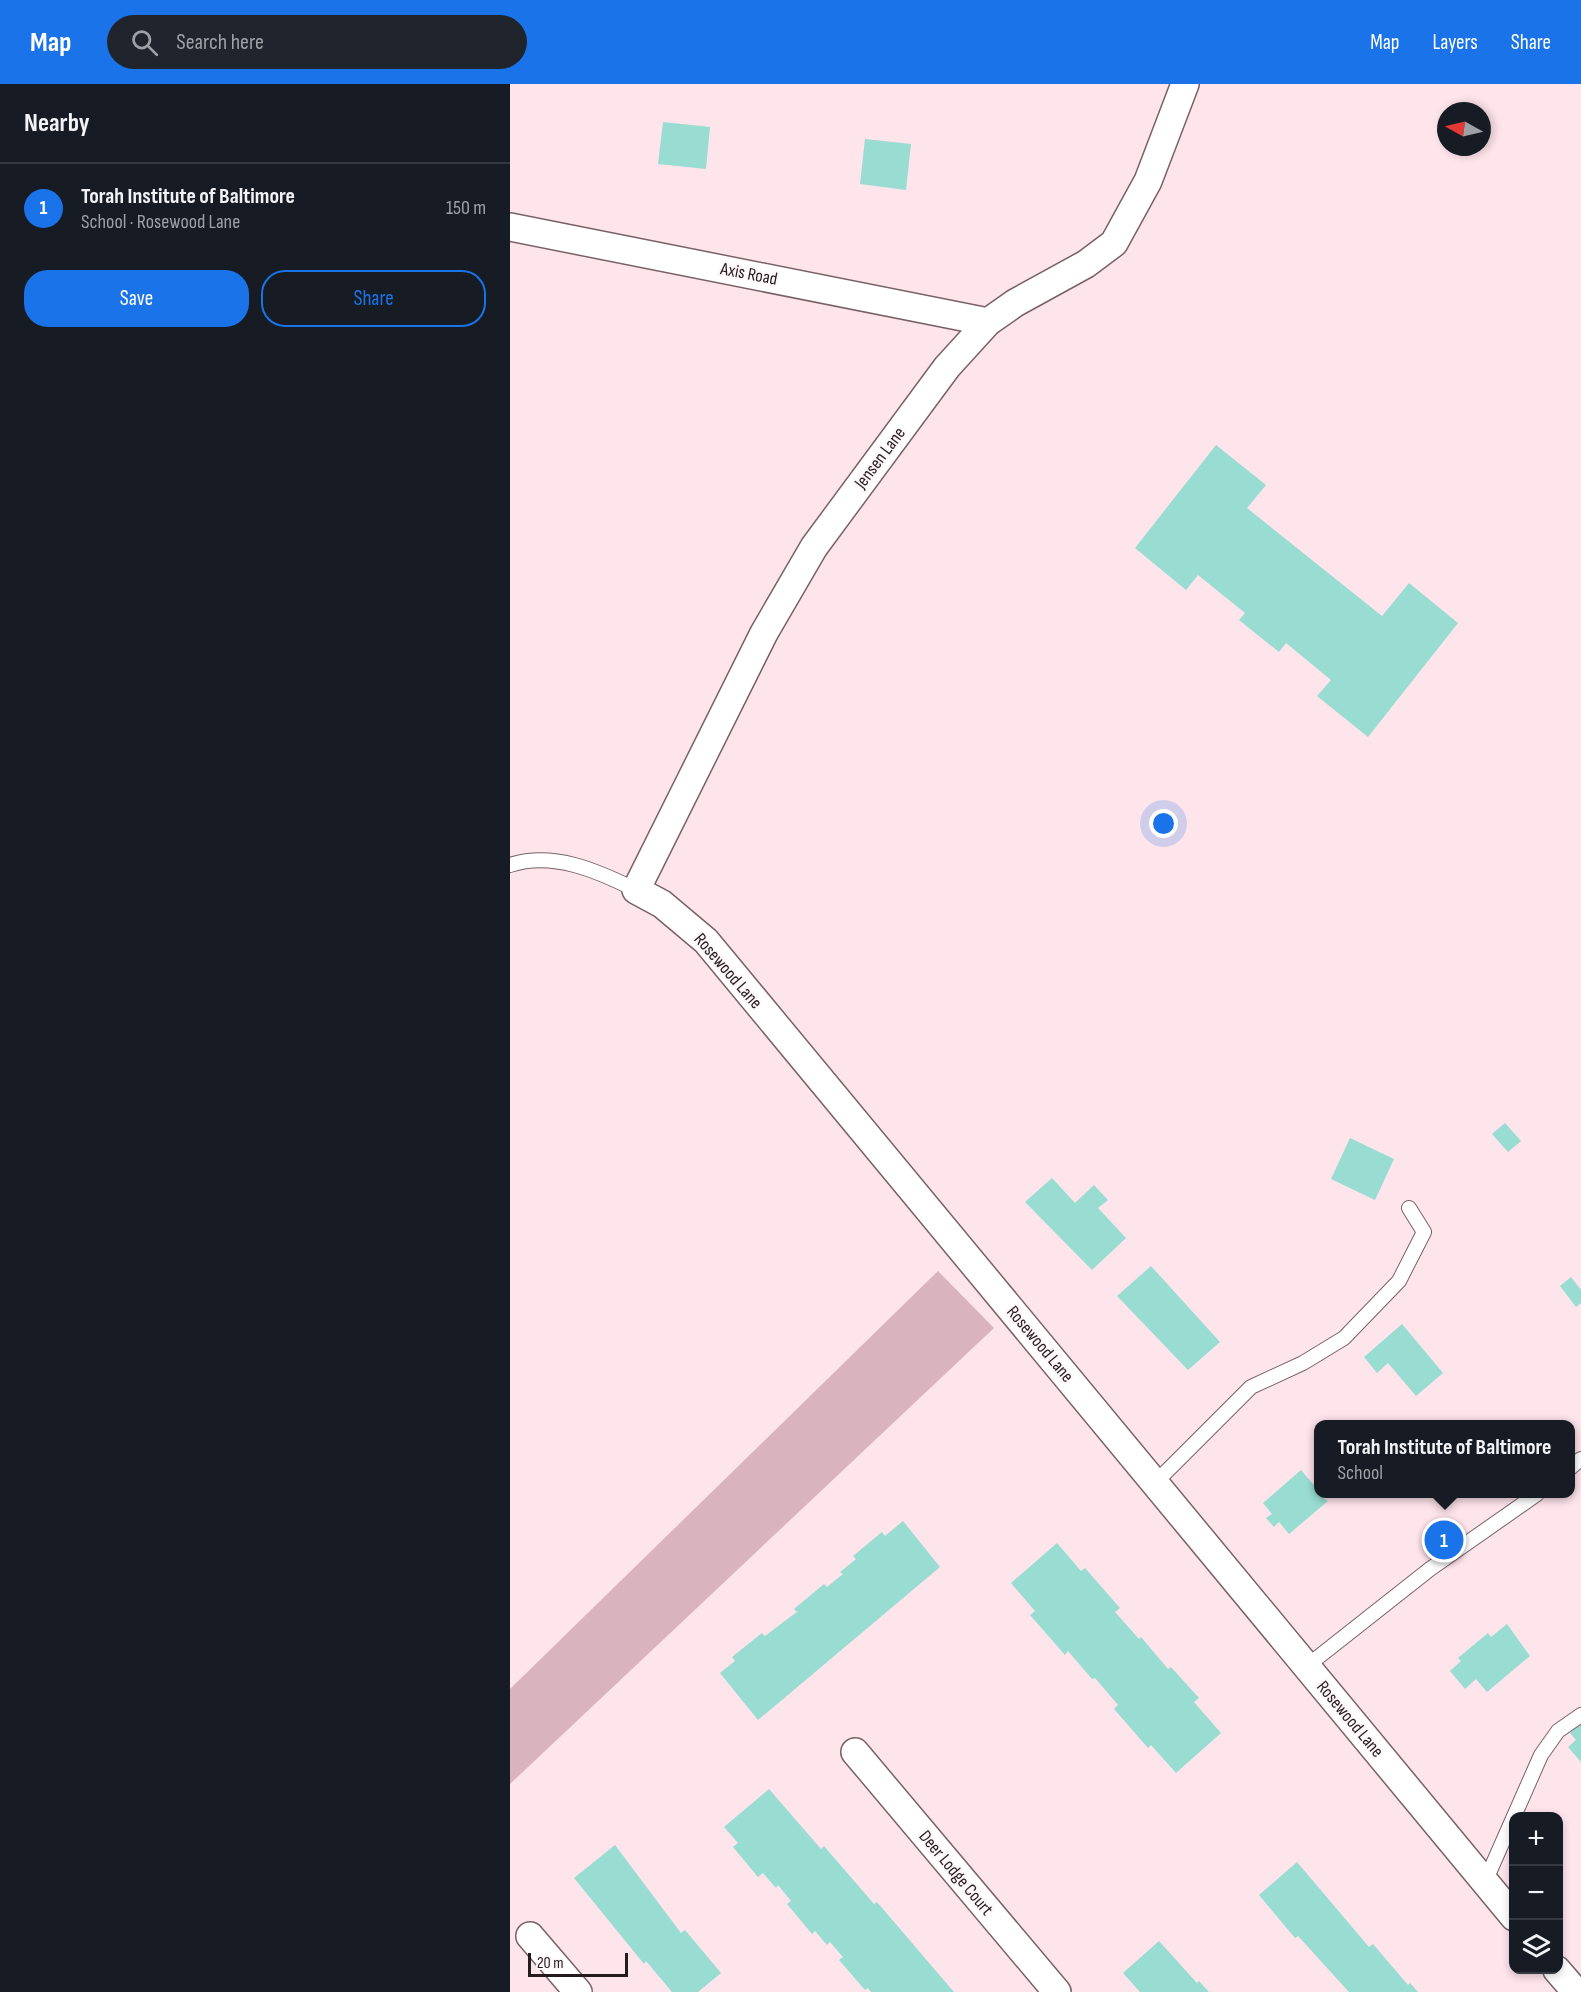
<!DOCTYPE html>
<meta charset="utf-8">
<style>
:root{--surface:#171b24;--page:#20242c;--text:#f1f3f6;--muted:#9ea1a6;--line:#363941;--accent:#1a73e8}
body{margin:0;font-family:"Sofia Sans Condensed",sans-serif;background:var(--page);color:var(--text)}
.controls{position:absolute;right:18px;bottom:18px;display:grid;overflow:hidden;border-radius:12px;box-shadow:0 3px 9px #0003}
.controls button{width:54px;height:54px;display:grid;place-items:center;padding:0;border:0;border-bottom:2px solid var(--line);background:var(--surface);color:var(--text);font:30px sans-serif}
.compass{position:absolute;left:927px;top:18px;width:54px;height:54px;border-radius:50%;background:var(--surface);box-shadow:0 3px 9px #0003;rotate:278deg}
.scale{position:absolute;left:18px;bottom:15px;width:100px;box-sizing:border-box;padding-left:6px;border:3px solid #241b1e;border-top:0;font-size:16px;line-height:21px;white-space:nowrap;color:#241b1e;-webkit-text-stroke:4px #fdf7f9;paint-order:stroke}
.you{position:absolute;left:654px;top:740px;width:21px;height:21px;margin:-15px;border:4px solid #fff;border-radius:50%;background:#1a73e8;box-shadow:0 0 0 9px #1a73e833}
.badge{display:grid;place-items:center;width:39px;height:39px;border-radius:50%;background:var(--accent);color:#fff;font-size:20px;font-weight:700}
.pin{position:absolute;translate:-50% -50%;border:3px solid #fff;box-shadow:0 2px 6px #0006}
.popup{position:absolute;left:804px;top:1336px;width:261px;height:78px;box-sizing:border-box;display:grid;place-content:center;border-radius:12px;background:var(--surface);filter:drop-shadow(0 2px 4px #0005);font-size:20px;white-space:nowrap;color:var(--muted)}
.popup b{font-size:22px;color:var(--text)}
.popup::after{content:'';position:absolute;left:50%;top:100%;margin-left:-12px;border:12px solid transparent;border-top-color:var(--surface)}
.list{margin:0;padding:0;list-style:none}
h2{display:flex;justify-content:space-between;align-items:center;height:78px;margin:0;padding:0 24px;font-size:26px}
h2 small{font-size:20px;font-weight:400;color:var(--muted)}
.list li{display:grid;grid-template-columns:39px 1fr auto;gap:18px;align-items:center;box-sizing:border-box;height:90px;padding:0 24px;border-top:2px solid var(--line)}
.list b{display:block;font-size:22px;white-space:nowrap}
.list p{margin:0;font-size:20px;white-space:nowrap;color:var(--muted)}
.list em{font-size:20px;font-style:normal;color:var(--muted)}
.actions{display:flex;gap:12px;padding:18px 24px}
.actions a{flex:1;padding:14px 0;border:2px solid var(--accent);border-radius:24px;text-align:center;font-size:21px;color:var(--accent)}
.actions .main{background:var(--accent);color:#fff}
.icon{flex:none;width:33px;height:33px;fill:none;stroke:currentColor;stroke-width:2;stroke-linecap:round;stroke-linejoin:round}
.map{position:relative;flex:none;width:1071px;height:1908px;overflow:hidden}
header{display:flex;align-items:center;gap:36px;box-sizing:border-box;height:84px;padding:0 30px;background:var(--accent);color:#fff}
header strong{font-size:28px}
nav{display:flex;gap:33px;margin-inline-start:auto;font-size:21px}
.search{width:420px;height:54px;background:var(--page);display:flex;align-items:center;gap:15px;box-sizing:border-box;padding:0 21px;border-radius:33px;color:var(--muted);font-size:22px}
main{display:flex}
aside{flex:1;background:var(--surface)}
.map>svg:first-child{display:block}
.green{fill:#d9b3be}
.building{fill:#98dcd2}
.lines{fill:none;stroke-linecap:round;stroke-linejoin:round}
.service-casing{stroke:#786268;stroke-width:16}
.minor-casing{stroke:#786268;stroke-width:30}
.service{stroke:#fff;stroke-width:14}
.minor{stroke:#fff;stroke-width:27}
.labels{text-anchor:middle;dominant-baseline:central;stroke-width:4.5;stroke-linejoin:round;paint-order:stroke}
.street-label{font-size:18px;fill:#241b1e;stroke:#fdf7f9}
</style>
<header>
<strong>Map</strong>
<div class="search"><svg class="icon" aria-label="search" viewBox="0 0 24 24"><circle cx="10" cy="10" r="6"/><path d="M15 15l6 6"/></svg>Search here</div>
<nav><a>Map</a><a>Layers</a><a>Share</a></nav>
</header>
<main>
<aside>
<h2>Nearby<small></small></h2>
<ul class="list">
<li><span class="badge">1</span><div><b>Torah Institute of Baltimore</b><p>School · Rosewood Lane</p></div><em>150 m</em></li>
</ul>
<div class="actions"><a class="main">Save</a><a>Share</a></div>
</aside>
<div class="map">
<svg width="1071" height="1908" viewBox="0 0 1071 1908">
<rect width="100%" height="100%" fill="#fee4eb"/>
<path class="green" d="M428,1187L484,1244L0,1700V1605Z"/>
<path class="building" d="M153,38L200,43L196,85L148,80Z
M355,55L401,60L396,106L350,100Z
M706,361L756,401L737,424L872,532L899,499L948,539L858,653L807,612L821,596L776,559L769,568L729,536L735,529L688,491L676,506L625,464Z
M995,1039L1011,1057L998,1068L982,1050Z
M840,1054L884,1075L865,1116L821,1095Z
M542,1094L565,1119L584,1101L598,1116L588,1124L616,1154L582,1186L515,1118Z
M641,1182L710,1258L678,1286L607,1212Z
M1061,1193L1071,1206V1219L1066,1223L1050,1202Z
M892,1240L933,1289L906,1312L878,1279L867,1289L854,1273Z
M791,1386L808,1406V1410L818,1417L779,1450L769,1438L764,1443L756,1434L762,1430L753,1419Z
M393,1437L430,1483L248,1636L210,1589L225,1577L222,1573L252,1549L255,1552L280,1533L287,1528L284,1525L314,1500L317,1503L333,1490L330,1488L346,1475L343,1472L372,1448L375,1452Z
M547,1459L571,1487L575,1484L610,1524L605,1528L629,1555L631,1553L658,1585L661,1583L689,1614L684,1618L711,1649L666,1689L641,1661L638,1664L604,1625L608,1621L585,1594L582,1595L558,1567L555,1571L520,1531L525,1527L501,1499Z
M997,1540L1020,1572L977,1608L966,1595L955,1605L940,1587L951,1577L948,1574L978,1549L981,1553Z
M1071,1639V1678L1058,1663L1066,1656L1060,1649Z
M259,1705L311,1765L314,1762L364,1820L367,1818L444,1908H361L358,1904L355,1906L329,1876L333,1873L320,1858L317,1861L305,1847L302,1850L277,1820L281,1817L268,1801L266,1804L253,1789L248,1793L223,1763L228,1759L214,1743Z
M105,1761L171,1849L175,1846L211,1889L188,1908H162L136,1877L134,1880L64,1794Z
M787,1778L859,1863L863,1860L898,1901L900,1899L908,1908H839L788,1852L785,1854L749,1811Z
M649,1857L687,1899L689,1897L699,1908H630L613,1889Z"/>
<g class="lines">
<g class="service-casing">
<path id="service" d="M0,781C43,767 88,787 126,806
M1060,1384L1071,1375
M645,1399L741,1303L793,1279L834,1254L889,1197L914,1148L899,1124
M797,1582L920,1485L1027,1410
M975,1798L1031,1671L1048,1647L1071,1631"/>
</g>
<g class="minor-casing">
<path id="minor" d="M675,0L638,97L604,159L576,180L505,219L478,238L437,283L304,463L254,549L126,806L152,820L196,857L1004,1833
M0,143L478,238
M345,1668L547,1908
M20,1852L68,1908
M1047,1886L1066,1908"/>
</g>
<use href="#service" class="service"/>
<use href="#minor" class="minor"/>
</g>
<g class="labels">
<g class="street-label">
<text transform="translate(239 190) rotate(11)">Axis Road</text>
<text transform="translate(370 374) rotate(-53)">Jensen Lane</text>
<text transform="translate(218 887) rotate(49)">Rosewood Lane</text>
<text transform="translate(530 1260) rotate(50)">Rosewood Lane</text>
<text transform="translate(840 1635) rotate(50)">Rosewood Lane</text>
<text transform="translate(446 1789) rotate(50)">Deer Lodge Court</text>
</g>
</g>
</svg>
<div class="controls">
<button>+</button>
<button>−</button>
<button><svg class="icon" aria-label="layers" viewBox="0 0 24 24"><path d="M12 4l9 5-9 5-9-5zM3 14l9 5 9-5"/></svg></button>
</div>
<svg class="compass" viewBox="-18 -18 36 36"><path d="M0-13l5 13h-10z" fill="#e53935"/><path d="M0 13l5-13h-10z" fill="#9ea1a6"/></svg>
<div class="scale">20 m</div>
<div class="you"></div>
<div class="pin badge" style="left:934px;top:1456px">1</div>
<div class="popup"><b>Torah Institute of Baltimore</b>School</div>
</div>
</main>
